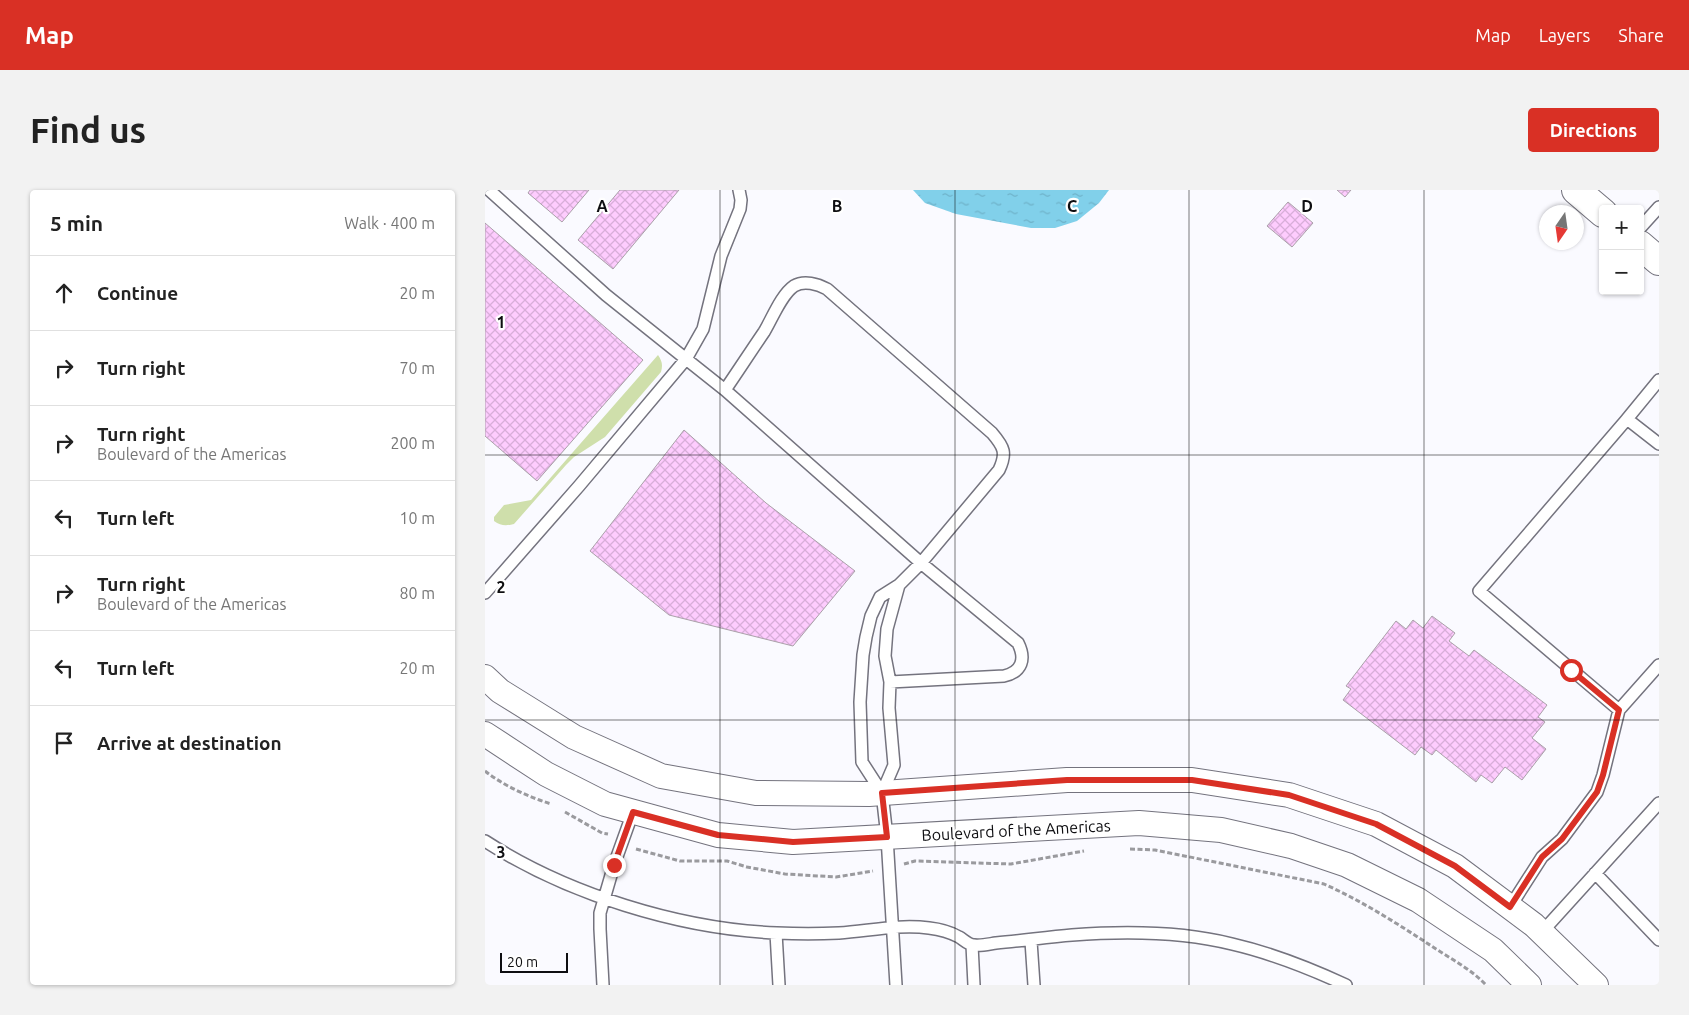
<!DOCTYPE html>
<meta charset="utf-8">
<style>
:root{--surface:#fff;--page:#f2f2f2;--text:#222;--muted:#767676;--line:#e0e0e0;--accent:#d93025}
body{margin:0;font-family:Ubuntu,sans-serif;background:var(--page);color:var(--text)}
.controls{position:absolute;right:15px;top:15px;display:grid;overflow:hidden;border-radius:5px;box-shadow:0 1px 4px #0004}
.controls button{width:45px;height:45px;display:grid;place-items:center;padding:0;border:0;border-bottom:1px solid var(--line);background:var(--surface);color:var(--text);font:25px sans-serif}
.compass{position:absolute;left:1054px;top:15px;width:45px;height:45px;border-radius:50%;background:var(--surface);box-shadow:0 1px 4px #0004;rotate:193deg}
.scale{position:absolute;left:15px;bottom:12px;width:68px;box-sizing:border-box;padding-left:5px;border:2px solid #0e0e11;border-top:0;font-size:14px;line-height:18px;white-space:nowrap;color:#0e0e11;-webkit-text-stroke:4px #fff;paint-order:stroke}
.stop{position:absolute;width:15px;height:15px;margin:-11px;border:4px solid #d93025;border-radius:50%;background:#fff}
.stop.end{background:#d93025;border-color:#fff;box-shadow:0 1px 5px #0008}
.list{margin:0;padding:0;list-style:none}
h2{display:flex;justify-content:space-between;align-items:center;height:65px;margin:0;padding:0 20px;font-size:21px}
h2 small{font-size:16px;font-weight:400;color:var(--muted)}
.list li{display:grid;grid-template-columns:32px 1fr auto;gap:15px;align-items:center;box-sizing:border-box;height:75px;padding:0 20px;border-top:1px solid var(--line)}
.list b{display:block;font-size:19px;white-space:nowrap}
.list p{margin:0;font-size:16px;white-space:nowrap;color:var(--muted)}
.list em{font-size:16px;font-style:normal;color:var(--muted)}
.icon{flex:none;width:28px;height:28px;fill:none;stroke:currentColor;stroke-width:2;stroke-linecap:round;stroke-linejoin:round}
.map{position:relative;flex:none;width:1174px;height:795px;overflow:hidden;border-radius:5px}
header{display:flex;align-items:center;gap:30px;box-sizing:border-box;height:70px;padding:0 25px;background:var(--accent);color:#fff}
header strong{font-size:24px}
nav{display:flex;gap:28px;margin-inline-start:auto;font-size:18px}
.intro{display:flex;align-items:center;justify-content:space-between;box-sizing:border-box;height:120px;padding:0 30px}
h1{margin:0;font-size:35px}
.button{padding:12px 22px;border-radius:5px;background:var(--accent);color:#fff;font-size:18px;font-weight:700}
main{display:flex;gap:30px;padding:0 30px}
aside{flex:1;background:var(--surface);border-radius:5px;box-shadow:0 1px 4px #0004}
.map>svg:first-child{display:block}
.green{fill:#cfdfab}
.water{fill:url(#water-ripples)}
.building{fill:url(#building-cross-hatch);stroke:#aaa0a9}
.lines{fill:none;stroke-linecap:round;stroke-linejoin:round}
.service-casing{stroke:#74737e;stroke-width:14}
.minor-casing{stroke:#74737e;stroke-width:26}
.tertiary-casing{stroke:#74737e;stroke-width:30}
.path{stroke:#9a9a9e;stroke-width:3;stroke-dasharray:5 2.5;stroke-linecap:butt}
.service{stroke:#fff;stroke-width:11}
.minor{stroke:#fff;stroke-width:24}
.tertiary{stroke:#fff;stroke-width:28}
.route{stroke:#d93025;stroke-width:6}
.grid{fill:none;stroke:#0e0e11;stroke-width:1;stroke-opacity:0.55}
.labels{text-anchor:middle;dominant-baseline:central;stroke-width:4.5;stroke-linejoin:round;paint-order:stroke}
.street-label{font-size:16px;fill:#0e0e11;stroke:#fff}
.grid-label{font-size:16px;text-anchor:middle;font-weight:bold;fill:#0e0e11;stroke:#fff;stroke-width:4.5;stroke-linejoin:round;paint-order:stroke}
</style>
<header>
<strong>Map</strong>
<nav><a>Map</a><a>Layers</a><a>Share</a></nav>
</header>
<div class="intro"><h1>Find us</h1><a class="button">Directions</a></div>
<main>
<aside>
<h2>5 min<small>Walk · 400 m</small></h2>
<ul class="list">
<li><svg class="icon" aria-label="ahead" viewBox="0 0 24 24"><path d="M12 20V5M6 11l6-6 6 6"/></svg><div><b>Continue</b></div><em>20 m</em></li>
<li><svg class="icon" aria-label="right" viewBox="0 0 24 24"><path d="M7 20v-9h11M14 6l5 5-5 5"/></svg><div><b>Turn right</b></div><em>70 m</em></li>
<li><svg class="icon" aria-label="right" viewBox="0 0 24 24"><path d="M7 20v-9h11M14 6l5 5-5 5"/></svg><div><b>Turn right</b><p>Boulevard of the Americas</p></div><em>200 m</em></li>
<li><svg class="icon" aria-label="left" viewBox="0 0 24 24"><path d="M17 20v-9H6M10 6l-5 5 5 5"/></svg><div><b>Turn left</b></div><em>10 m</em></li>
<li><svg class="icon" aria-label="right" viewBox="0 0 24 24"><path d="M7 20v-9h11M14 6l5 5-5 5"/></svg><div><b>Turn right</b><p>Boulevard of the Americas</p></div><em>80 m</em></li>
<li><svg class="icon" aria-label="left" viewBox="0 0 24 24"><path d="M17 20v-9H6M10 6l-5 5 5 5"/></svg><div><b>Turn left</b></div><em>20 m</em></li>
<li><svg class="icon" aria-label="arrive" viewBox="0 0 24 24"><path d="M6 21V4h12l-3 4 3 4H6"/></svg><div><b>Arrive at destination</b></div></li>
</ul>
</aside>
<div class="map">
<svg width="1174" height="795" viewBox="0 0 1174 795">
<defs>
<pattern id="water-ripples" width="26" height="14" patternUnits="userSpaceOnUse" patternTransform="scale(1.25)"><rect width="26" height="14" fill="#81d0ea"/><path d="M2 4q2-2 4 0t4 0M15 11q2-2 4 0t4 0" fill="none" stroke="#6eb1c8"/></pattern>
<pattern id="building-cross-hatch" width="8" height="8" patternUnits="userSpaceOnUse" patternTransform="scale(1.25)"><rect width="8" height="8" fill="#feccfe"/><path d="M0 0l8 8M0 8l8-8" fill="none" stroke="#d8aed9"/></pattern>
</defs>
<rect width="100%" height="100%" fill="#fafaff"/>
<path class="green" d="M173,165C177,171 178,175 176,182L120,247L89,267L81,275L29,334C21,336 16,336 9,331V327L19,315L46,310Z"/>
<path class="water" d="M428,0H624L614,13L592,31L570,38H546L471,24L440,13Z"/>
<path class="building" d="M45,0H104L77,32L43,3Z
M135,0H194L128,79L93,50Z
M852,0H866L860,7Z
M803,12L828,33L807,57L782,36Z
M0,33L158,170L52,291L0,246Z
M199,240L281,313L370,381L308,456L184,425L105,361Z
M947,426L970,443L964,451L984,466L989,460L1062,515L1053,527L1060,532L1047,548L1061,559L1037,590L1020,577L1007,593L996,585L991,592L951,560L947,565L936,557L930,565L858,510L866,499L861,496L911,431L921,439L928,430L938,438Z"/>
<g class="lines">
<g class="service-casing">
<path id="service" d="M4,0L121,105L201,169L218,139L236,66L255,19L256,10L254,0
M1155,38L1174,17
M1174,190L1142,229L1174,254
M0,403L94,296L201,169L240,200
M405,492L519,486C537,482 541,469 533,453L436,373L240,200C253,181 266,161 279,142C287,129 296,105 309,96C319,90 333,94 342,99L507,243C519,257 522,263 514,280L436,373L414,395L395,407L386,426L381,447L378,465L375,512L377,572L397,603L402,647L411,795
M1134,520L994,401L1142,229
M397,603L409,575L404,518L405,492L400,466L402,439L414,395
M0,651C82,704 194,739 292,743C312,744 334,744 354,743C384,741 414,734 444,738C453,739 465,742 474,747C478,749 483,755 489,755C496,756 504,754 511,753C536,751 562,747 587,745C640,741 695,741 747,754C786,763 824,778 861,795
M1110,683L1174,750
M1025,717L1057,667L1077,649L1112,602L1118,585L1134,520L1174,475
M1057,742L1174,613
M291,743L294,795
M546,751L549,795
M487,755L489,795
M118,795L115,739V723L129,675L148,622"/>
</g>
<g class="minor-casing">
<path id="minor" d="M0,487L15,501L89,547L176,586L271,603L384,604L582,590H707L804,605L891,634L970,676L1049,735L1111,795
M0,544L61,584L120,614L233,645L308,652L654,633L736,640L806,656L862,675L933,710L1008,760L1044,795"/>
</g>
<g class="tertiary-casing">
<path id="tertiary" d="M1091,0L1118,23
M1155,55L1174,71"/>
</g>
<path class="path" d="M0,581C19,596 44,607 66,614
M80,622L117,643L123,644
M151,659L195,671H242L262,677L300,684L351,687L388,681
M645,659L670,660L839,694C877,711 913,734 948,757C966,769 986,779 1001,795
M419,674L430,671L526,674L599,661"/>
<use href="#service" class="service"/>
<use href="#minor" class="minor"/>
<use href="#tertiary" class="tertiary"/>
</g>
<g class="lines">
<path class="route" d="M129,675L148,622L233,645L308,652L402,647L397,603L582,590H707L804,605L891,634L970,676L1025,717L1057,667L1077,649L1112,602L1118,585L1134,520L1086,480"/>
</g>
<path class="grid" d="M235,0V795M470,0V795M704,0V795M939,0V795M0,265H1174M0,530H1174"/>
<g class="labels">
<g class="street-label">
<text transform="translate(531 640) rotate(-3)">Boulevard of the Americas</text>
</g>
</g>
<g class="grid-label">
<text x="117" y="22">A</text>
<text x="352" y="22">B</text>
<text x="587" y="22">C</text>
<text x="822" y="22">D</text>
<text x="16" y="138">1</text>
<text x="16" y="403">2</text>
<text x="16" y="668">3</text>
</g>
</svg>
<div class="controls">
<button>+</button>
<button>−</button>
</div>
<svg class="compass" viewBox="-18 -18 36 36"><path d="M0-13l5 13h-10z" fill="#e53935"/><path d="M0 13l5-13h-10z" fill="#767676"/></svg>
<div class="scale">20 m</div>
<div class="stop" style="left:1086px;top:480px"></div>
<div class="stop end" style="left:129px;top:675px"></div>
</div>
</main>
